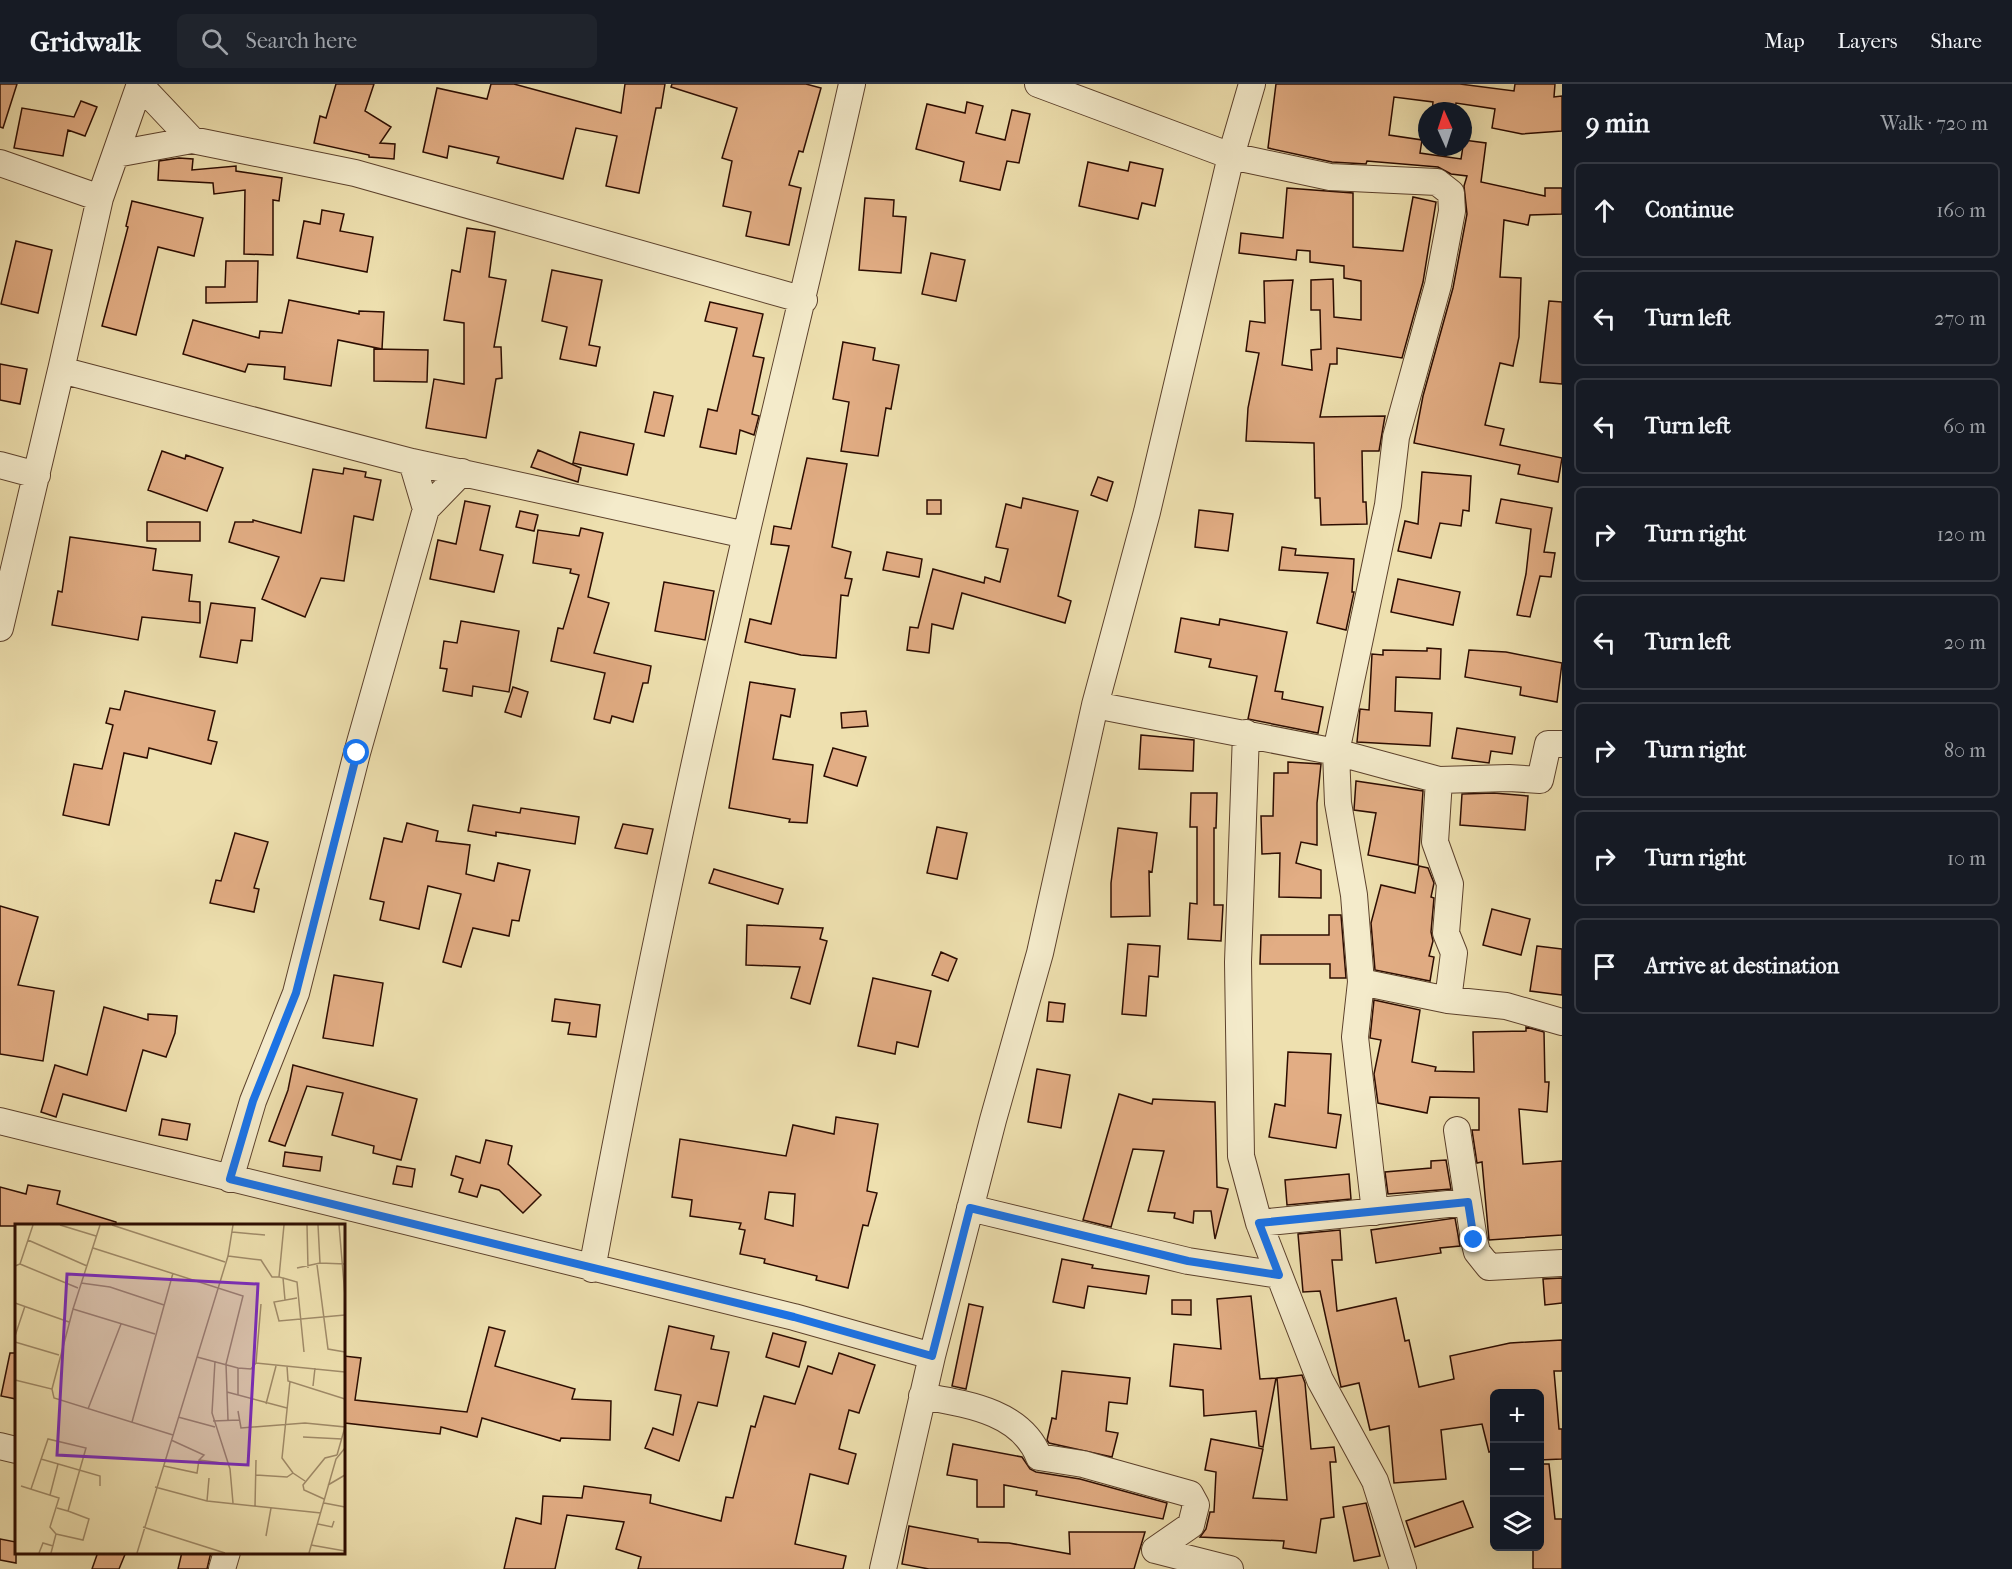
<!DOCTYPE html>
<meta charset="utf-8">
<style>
:root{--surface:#171b24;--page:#20242c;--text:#f1f3f6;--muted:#9ea1a6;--line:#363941}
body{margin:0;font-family:"IM FELL French Canon",serif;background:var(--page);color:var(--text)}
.controls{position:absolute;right:18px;bottom:18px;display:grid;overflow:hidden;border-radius:9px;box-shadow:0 6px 24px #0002}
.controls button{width:54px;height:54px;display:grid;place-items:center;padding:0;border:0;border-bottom:2px solid var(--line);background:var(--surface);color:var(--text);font:30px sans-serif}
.compass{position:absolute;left:1418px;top:18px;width:54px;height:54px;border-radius:50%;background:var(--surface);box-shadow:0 6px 24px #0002;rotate:357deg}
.stop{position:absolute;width:18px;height:18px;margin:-14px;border:4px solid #1a73e8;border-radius:50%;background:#fff}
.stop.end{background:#1a73e8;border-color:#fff;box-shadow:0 2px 6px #0008}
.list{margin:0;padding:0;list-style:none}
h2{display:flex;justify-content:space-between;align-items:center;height:78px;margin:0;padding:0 24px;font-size:26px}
h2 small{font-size:20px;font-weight:400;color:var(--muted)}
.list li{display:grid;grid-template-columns:39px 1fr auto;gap:18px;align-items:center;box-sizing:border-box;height:96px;margin:0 12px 12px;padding:0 12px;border:2px solid var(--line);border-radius:9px}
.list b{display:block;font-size:22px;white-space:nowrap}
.list em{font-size:20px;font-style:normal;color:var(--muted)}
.icon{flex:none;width:33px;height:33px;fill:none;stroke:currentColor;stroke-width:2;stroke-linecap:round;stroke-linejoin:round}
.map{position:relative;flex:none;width:1562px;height:1485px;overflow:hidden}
header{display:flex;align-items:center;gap:36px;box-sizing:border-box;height:84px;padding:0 30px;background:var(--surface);border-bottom:2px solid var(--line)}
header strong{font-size:28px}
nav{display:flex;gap:33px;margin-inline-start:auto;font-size:21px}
.search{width:420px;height:54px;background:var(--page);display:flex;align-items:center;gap:15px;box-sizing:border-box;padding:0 21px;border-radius:9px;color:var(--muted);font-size:22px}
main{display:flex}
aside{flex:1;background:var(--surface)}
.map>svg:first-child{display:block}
.building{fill:#e2ad84;stroke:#2c0c00;stroke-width:1.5;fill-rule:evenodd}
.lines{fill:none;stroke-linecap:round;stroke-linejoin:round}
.minor-casing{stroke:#5c412c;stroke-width:28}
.minor{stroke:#f4ebcb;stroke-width:26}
.route{stroke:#1a73e8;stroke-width:8}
.inset-road{fill:none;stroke:#a08b69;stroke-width:1.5}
.view{fill:#7b2cbf;fill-opacity:0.15;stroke:#7b2cbf;stroke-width:3}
.inset-edge{fill:none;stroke:#2c0c00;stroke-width:3}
</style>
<header>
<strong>Gridwalk</strong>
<div class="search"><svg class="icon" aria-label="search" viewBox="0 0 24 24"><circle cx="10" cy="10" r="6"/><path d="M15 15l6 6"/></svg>Search here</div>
<nav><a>Map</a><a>Layers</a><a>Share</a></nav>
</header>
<main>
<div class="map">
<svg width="1562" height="1485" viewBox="0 0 1562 1485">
<rect width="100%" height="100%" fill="#eee0af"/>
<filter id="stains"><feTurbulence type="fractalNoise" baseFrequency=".00333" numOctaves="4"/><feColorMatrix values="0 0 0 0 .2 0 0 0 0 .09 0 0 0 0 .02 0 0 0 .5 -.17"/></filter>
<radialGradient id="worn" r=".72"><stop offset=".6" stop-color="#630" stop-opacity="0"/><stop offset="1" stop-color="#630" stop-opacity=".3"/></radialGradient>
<path class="building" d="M0,0H17L3,44L0,43Z
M336,0H374L365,27L391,43L380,59L395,60L394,75L369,73V71L314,59L320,32L326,34Z
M491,0H514L621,29L625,0H665L661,24H656L639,109L606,102L617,52L576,44L563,95L497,79L499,73L449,62L447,74L423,68L437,4L487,15Z
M672,0H806L821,4L803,68L799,67L789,101L801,104L789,161L746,152L751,128L723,122L732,77L722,74L737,24L671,3Z
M1276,0H1460L1514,7L1515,0H1555L1554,13L1562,12V47L1522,50L1492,44L1495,25L1456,19L1455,27H1432L1433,18L1394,13L1389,51L1422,56L1420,69L1461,75L1464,56L1486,59L1481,98L1545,112V104H1562V130L1530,131L1528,141L1504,136L1500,193L1521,194L1519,253L1513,282L1500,279L1485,341L1504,345L1500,361L1562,374L1558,398L1518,390L1520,381L1414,359L1423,312L1453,204L1467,130L1464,102L1467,92L1451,90L1438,83L1367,77L1366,80L1332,78L1268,64Z
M81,17L97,23L85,52L68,46L63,72L14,64L22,24L74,33Z
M967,18L983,22L976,49L1005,56L1012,26L1030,30L1019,79L1007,77L1000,106L960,97L964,78L916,65L927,20L965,29Z
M179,74L193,75L192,86L236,82V87L282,94L279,117L273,116V171L244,170L245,106L214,110L213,99L158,96L159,77Z
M1088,78L1128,87L1130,78L1163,85L1155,122L1142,119L1138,135L1079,122Z
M1287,104L1353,109V163L1403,167L1413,113L1436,118L1423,198L1402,274L1337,264V280H1330L1320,333L1385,332L1379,367H1362L1363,418H1366L1367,440L1321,441L1320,414H1315L1314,359L1246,357L1248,324L1259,269L1246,267L1250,237L1265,239L1264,197L1293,196L1282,281L1312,286L1311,266L1321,265L1320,226H1311V196L1333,195L1334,233L1361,236V197L1344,194V182L1310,178V167L1297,166L1296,176L1239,169L1241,149L1283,154Z
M865,114L894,116L893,132L906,133L901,189L859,186Z
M132,117L203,134L194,172L158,163L136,251L102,242L128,143L126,142Z
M322,126L344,130L340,147L373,153L367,188L297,174L304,137L320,140Z
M467,144L495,148L489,193L506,196L494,263H501L502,294L496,295L486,354L426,344L434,295L464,300V239L444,236L452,186L460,188Z
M16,157L52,166L38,229L1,220Z
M931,169L965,176L956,217L922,210Z
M226,177H258L257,218L206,219V203H225Z
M552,186L602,196L589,261L600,263L596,282L560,275L567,243L542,237Z
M289,216L359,230V227L384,228L382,265L338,256L331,302L284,295L285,283L248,280L245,288L183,270L193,236L259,254L260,247L282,249Z
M1549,217L1562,218V300L1540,298Z
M710,218L763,230L753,272L764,274L752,330L759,332L754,351L740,346L736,370L700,363L708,325L717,327L737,244L705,237Z
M843,258L875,264L873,276L899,281L891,325L886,324L878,372L841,367L849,318L833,315Z
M374,265L428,266L427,298L374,297Z
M0,280L27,285L20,320L0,316Z
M654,308L673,312L664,352L645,348Z
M580,348L634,360L627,391L573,379Z
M538,366L581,384L578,398L531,383Z
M162,367L185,375L186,371L223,384L207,427L148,406Z
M807,374L847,380L832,463L851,468L845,494L852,495L848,512L841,511L836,574L801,571L745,558L750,535L771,540L789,462L771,460L774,442L791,445Z
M344,384L366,388L365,393L381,396L373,436L354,432L344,497L321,494L305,533L262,515L279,473L229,458L235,438H253V436L301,449L313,385L343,390Z
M1422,388L1471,392L1469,427L1463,426L1461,442L1440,439L1431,474L1398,467L1405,437L1418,440Z
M1098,393L1113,398L1107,417L1091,411Z
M1023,414L1078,427L1058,512L1071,517L1065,539L962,509L953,545L932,540L929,569L907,566L910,543L918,544L933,485L984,499L985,493L1000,498L1008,465L996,463L1006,420L1021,424Z
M1501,415L1552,424L1544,468L1555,469L1551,493L1540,492L1530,533L1517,531L1526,490L1531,445L1496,439Z
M927,416H941V430H927Z
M465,417L490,422L480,466L503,471L494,508L430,495L438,456L456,460Z
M1199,426L1233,430L1228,467L1195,463Z
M520,427L538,431L534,447L516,443Z
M147,438H200V457H147Z
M581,444L603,449L588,513L609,519L594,569L651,582L648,599H643L633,638L612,632L610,639L594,635L605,589L551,577L558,544L563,545L579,491L570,489L571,485L533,479L538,446L579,452Z
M70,453L156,465L153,486L192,491L189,517L200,518V539L142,533L138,556L52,541L58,507L62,508Z
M1282,463L1296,465L1295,471L1354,475L1352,508H1354L1346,546L1317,539L1328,489L1279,486Z
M887,468L922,475L919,493L883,486Z
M1398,495L1460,508L1453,541L1391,528Z
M664,498L714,507L705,556L655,547Z
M211,519L255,524L252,557L241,556L237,579L200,573Z
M1181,534L1219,541L1220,535L1287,548L1275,607L1283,608L1282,615L1323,623L1318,649L1248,635L1257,592L1209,583L1211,575L1175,568Z
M461,537L519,547L509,608L473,602L472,612L443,607L447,585L440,584L444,557L457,559Z
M1427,564L1441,565L1440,595L1396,593L1395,627L1432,629L1430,662L1357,658L1360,625L1369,626L1372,570L1383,571V566L1427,567Z
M1469,566L1506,568L1562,579L1557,618L1520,611L1521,603L1465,593Z
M750,598L795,605L790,633L781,631L773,675L813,681L807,739L789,738L790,735L729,724Z
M513,603L528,608L521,633L505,628Z
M125,607L215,627L208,656L217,658L211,680L149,664L147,674L124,669L109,741L63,731L74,680L102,685L113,641L106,639L110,624L120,626Z
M866,627L868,642L842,644L841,629Z
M1457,644L1515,653L1512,670L1491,667L1489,679L1452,674Z
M1141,651L1194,656L1193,687L1139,685Z
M833,664L866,673L857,702L824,692Z
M1288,678L1321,680L1317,719V761L1301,758L1296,779L1321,786V814L1279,813L1280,769L1262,770L1261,732H1273L1274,689H1288Z
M1356,697L1423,707L1418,781L1368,771L1376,729L1354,726Z
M1191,709H1217L1216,744H1214V821H1223L1221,857L1188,855L1190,819L1197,820V743H1190Z
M1494,709L1528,712L1525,746L1460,741L1462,710Z
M473,721L520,729L521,724L579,733L575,760L496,748V752L468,747Z
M407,739L438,747L436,757L470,761L466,790L494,797L498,779L530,786L519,837L512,836L509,852L473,844L461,883L443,878L461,810L428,802L419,845L380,836L384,818L370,815L384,754L402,758Z
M623,740L653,745L647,770L615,764Z
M937,743L967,749L957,795L927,789Z
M1118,744L1157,749L1152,788L1149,787L1150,832L1111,833V799Z
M235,749L268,758L254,804L259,805L254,828L210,819L216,796L221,797Z
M1419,782L1428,784L1434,799L1431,813L1434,814L1431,848L1433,857L1429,872L1434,873L1430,897L1375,886L1371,839L1381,801L1415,809Z
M714,785L783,805L778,820L709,799Z
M0,822L38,833L18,901L54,907L43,977L0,970Z
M1492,825L1530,835L1521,871L1483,861Z
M1329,831H1341L1346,894H1330V880H1260L1261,851H1329Z
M747,841L823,844L820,855L827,857L810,920L791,914L800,883L746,881Z
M1128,860L1160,862L1158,893L1149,892L1146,932L1122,930Z
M1537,862L1562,865V911L1530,907Z
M941,868L957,875L948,897L932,891Z
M334,891L383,899L373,962L323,954Z
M873,894L931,907L918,963L897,958L895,970L858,962Z
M555,915L600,921L596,953L568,950L570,939L552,937Z
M1374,916L1420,926L1412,978L1436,983L1435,987L1474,988L1473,948L1526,947V943L1544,948L1545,998H1549L1547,1028L1519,1025L1523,1080L1562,1077V1151L1489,1156L1482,1078L1477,1079L1472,1046H1479V1014L1430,1013L1427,1029L1378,1019L1374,990L1381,956L1370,954Z
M1049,918L1065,920L1063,938L1047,937Z
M104,923L148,936V930L177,932L175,949L166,973L143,966L126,1027L63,1010L56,1033L41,1028L55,981L87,991Z
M1288,968L1331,970L1328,1029L1341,1031L1336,1064L1269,1053L1275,1020L1285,1022Z
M293,981L417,1015L401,1076L373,1069L374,1062L332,1051L343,1009L307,1002L285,1062L269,1057L288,1006Z
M1037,985L1070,991L1061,1044L1028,1038Z
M1119,1010L1152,1020L1153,1015L1215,1018L1217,1103L1228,1105L1215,1155L1211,1127H1194L1193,1139L1174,1134L1175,1129L1148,1127L1164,1067L1133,1065L1111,1143L1083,1136Z
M836,1033L878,1040L867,1107L877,1109L868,1142L863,1141L848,1204L816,1196L817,1192L764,1179L765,1175L740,1170L745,1146L739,1145L741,1139L690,1132L692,1116L672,1113L680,1055L786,1072L793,1041L834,1050ZM769,1108L795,1110L793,1142L765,1135Z
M162,1035L190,1040L187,1056L159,1051Z
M486,1056L512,1062L508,1080L541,1111L523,1129L499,1106L481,1101L477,1113L459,1108L463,1095L451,1091L456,1072L480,1079Z
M285,1068L322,1073L320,1087L283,1082Z
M1446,1076L1451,1105L1388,1110L1385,1088L1431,1084V1077Z
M397,1082L415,1085L412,1103L393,1100Z
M1349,1090L1351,1115L1287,1121L1285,1096Z
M28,1101L60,1107L57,1120L116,1138V1142H0V1103L26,1110Z
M1455,1134L1460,1162L1440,1164L1441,1169L1376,1179L1371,1146Z
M1340,1146L1342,1176H1332L1337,1227L1396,1214L1405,1257L1409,1256L1419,1303L1454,1295L1450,1272L1510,1259L1562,1256V1287H1554L1559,1345H1562V1375L1539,1376V1310H1494V1367L1489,1368L1482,1340L1441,1346L1446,1395L1394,1399L1389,1342L1370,1346L1359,1299L1341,1303L1320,1207L1303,1208L1298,1150Z
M1062,1175L1093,1181L1092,1184L1149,1192L1146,1210L1088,1202L1084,1224L1053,1218Z
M1562,1194V1219L1545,1221L1543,1195Z
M1251,1212L1260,1295L1276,1294L1263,1363L1259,1362L1256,1327L1204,1332L1203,1306L1170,1302L1174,1260L1221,1265L1217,1215Z
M1172,1216H1191V1231L1172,1230Z
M969,1220L983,1223L966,1305L952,1302Z
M669,1242L714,1252L711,1265L729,1268L717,1322L698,1318L679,1377L645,1364L653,1344L673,1351L681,1311L655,1306Z
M489,1243L505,1247L495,1282L575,1305L572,1315L611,1317L610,1356L561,1354L560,1357L482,1334L477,1353L441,1343L440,1350L345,1339L344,1272L361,1274L355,1316L467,1328Z
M773,1249L806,1258L799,1283L766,1273Z
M10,1269H16V1315L1,1312Z
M839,1269L875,1281L859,1329L849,1326L839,1365L856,1370L848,1400L810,1390L795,1460L846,1472L843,1485H638L641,1473L616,1465L624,1438L567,1431L555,1485H504L516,1434L541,1440L543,1412L582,1414L584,1402L651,1411L650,1419L721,1437L726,1413L733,1414L751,1342L755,1343L764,1312L795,1320L808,1282L832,1290Z
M1062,1287L1130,1294L1127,1320L1109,1318L1106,1347L1118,1349L1112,1373L1049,1359L1047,1356L1052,1334L1056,1335Z
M1302,1291L1305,1299L1311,1365L1334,1363L1336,1378H1330L1334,1433L1321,1435L1316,1469L1283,1464L1284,1457L1200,1453L1206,1445L1210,1428H1214L1216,1388L1205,1386L1211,1355L1263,1365L1253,1414L1287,1416L1277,1294Z
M953,1360L1022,1373L1030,1385L1036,1388L1080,1395L1167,1419L1163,1435L1036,1411L1037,1407L1004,1401V1423H977V1396L947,1391Z
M1539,1380H1549L1555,1435H1562V1485H1533V1462H1539Z
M1463,1417L1473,1443L1415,1463L1406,1437Z
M1366,1419L1380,1472L1354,1477L1343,1423Z
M909,1442L978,1455V1458L1009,1459L1070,1470L1069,1448H1145L1134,1485H929L902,1480Z
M0,1455L16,1458V1479L0,1476Z
M98,1468H126L119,1485H92Z
M182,1468H211L207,1485H178Z"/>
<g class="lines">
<g class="minor-casing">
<path id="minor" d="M140,0L100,114L61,286L412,378L746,451
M1038,0L1231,72L1330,93L1437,98L1451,109L1452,127L1438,201L1396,353L1388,421L1336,668L1338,719L1354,811L1361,898L1355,953L1375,1128
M140,1L192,56
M116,70L192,56L355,89L804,216
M0,79L100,114
M412,378L426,425
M0,381L37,391
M0,544L61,286
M1095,621L1336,668L1439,696L1509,694L1540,696L1548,660H1562
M1246,649L1238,878L1241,1072L1259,1139L1320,1296L1375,1397L1403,1485
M1439,696L1435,758L1450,800L1446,849L1454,869L1448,916
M1361,898L1448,916L1506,922L1562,938
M0,1037L794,1233L932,1272
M1457,1046L1474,1156L1477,1168L1489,1183L1562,1179
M230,1095L253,1017L296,909L357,669L426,425L462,388
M970,1124L1188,1177L1279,1191
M1259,1139L1468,1118
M592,1185C638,939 690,694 746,451C781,301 818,151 852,0
M922,1312C966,1320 1021,1327 1039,1373L1083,1380L1190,1410L1196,1421L1191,1441L1155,1466
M0,1362L16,1366
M1155,1466L1230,1485
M222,1485L227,1468
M883,1485L932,1272L993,1036L1040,869L1095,621L1147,428L1231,72L1252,0"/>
</g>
<use href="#minor" class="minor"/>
</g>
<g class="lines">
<path class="route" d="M357,669L296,909L253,1017L230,1095L794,1233L932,1272L970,1124L1188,1177L1279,1191L1259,1139L1468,1118L1474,1156"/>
</g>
<g transform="translate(15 1140)">
<rect width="330" height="330" fill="#eee0af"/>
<path class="inset-road" d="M45,1L81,12M85,1L58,85L140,110M97,1L210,38M269,1L264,53L268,54L270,76M292,1L293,44M303,1L305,39M324,1L330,72M217,8L250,11M13,16L72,42M78,24L228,72L211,140L213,196M213,32L246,36L257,53H264M5,40L63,64M302,41L313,125L330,128M0,42L5,40L18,1M282,44L305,39L330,40M268,54L282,58L289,128M66,59L95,63L149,81M282,74L259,78L264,97L330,91M0,79L54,98M0,112L10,82M0,118L44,131M182,133L223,144L236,145L241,139L330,148M200,137L197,189L215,245L218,279M241,139L246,80M272,142L273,157L330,175M0,156L37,165L39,174L158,211M275,157L267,234L278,249L290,257M298,162L300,144M37,165L58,85M212,168L272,184M223,171V144M251,180L261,142M73,185L106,100M223,187L226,204L290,199L330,203L322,231M163,193L200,203M198,197L224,196M117,198L158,49M288,213L327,215M26,235L85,252V262M184,236L214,240M149,242L182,249L184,236L189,231L156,216M241,251L272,253L278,249M313,261L330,251M6,262L44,274L35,303L41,310L36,329M140,263L192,277L306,289M16,265L33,215L71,224L53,287L42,284M35,271L43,240M309,275L289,266L288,261L310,234L322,231M192,277L194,254M309,279L330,283M240,282L241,236M303,300L317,303L319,297M128,303L210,329M41,310L68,316L74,295L53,287M251,312L256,284M296,321L330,327M24,329L28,319L38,322M122,329L213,32L218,1M294,329L321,235L330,224"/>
<path class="view" d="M52,50L243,60L233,241L42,231Z"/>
<rect width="330" height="330" class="inset-edge"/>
</g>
<rect width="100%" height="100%" filter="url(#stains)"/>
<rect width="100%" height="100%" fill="url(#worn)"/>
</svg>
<div class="controls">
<button>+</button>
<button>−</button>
<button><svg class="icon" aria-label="layers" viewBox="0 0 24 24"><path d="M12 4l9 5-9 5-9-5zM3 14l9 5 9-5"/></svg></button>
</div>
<svg class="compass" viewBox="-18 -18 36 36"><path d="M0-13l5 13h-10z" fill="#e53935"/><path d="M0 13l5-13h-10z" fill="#9ea1a6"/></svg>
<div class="stop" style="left:357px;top:669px"></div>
<div class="stop end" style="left:1474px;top:1156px"></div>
</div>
<aside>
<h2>9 min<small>Walk · 720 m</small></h2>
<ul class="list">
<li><svg class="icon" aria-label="ahead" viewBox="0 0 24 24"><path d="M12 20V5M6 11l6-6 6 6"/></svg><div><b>Continue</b></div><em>160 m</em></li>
<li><svg class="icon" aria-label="left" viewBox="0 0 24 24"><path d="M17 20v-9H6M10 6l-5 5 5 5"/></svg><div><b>Turn left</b></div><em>270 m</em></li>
<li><svg class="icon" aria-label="left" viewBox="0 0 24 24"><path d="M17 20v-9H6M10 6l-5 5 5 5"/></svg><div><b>Turn left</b></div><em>60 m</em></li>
<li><svg class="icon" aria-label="right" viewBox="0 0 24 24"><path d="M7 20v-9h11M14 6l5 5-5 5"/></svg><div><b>Turn right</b></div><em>120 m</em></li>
<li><svg class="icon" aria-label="left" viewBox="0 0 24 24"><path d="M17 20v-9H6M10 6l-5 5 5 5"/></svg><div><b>Turn left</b></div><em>20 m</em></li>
<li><svg class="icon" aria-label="right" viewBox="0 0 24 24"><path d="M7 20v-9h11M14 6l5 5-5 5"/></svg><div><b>Turn right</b></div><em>80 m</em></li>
<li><svg class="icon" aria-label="right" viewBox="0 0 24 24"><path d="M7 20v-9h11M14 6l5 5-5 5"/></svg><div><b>Turn right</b></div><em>10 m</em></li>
<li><svg class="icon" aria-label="arrive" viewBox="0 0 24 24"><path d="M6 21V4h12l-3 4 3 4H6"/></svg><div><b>Arrive at destination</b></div></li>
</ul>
</aside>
</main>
